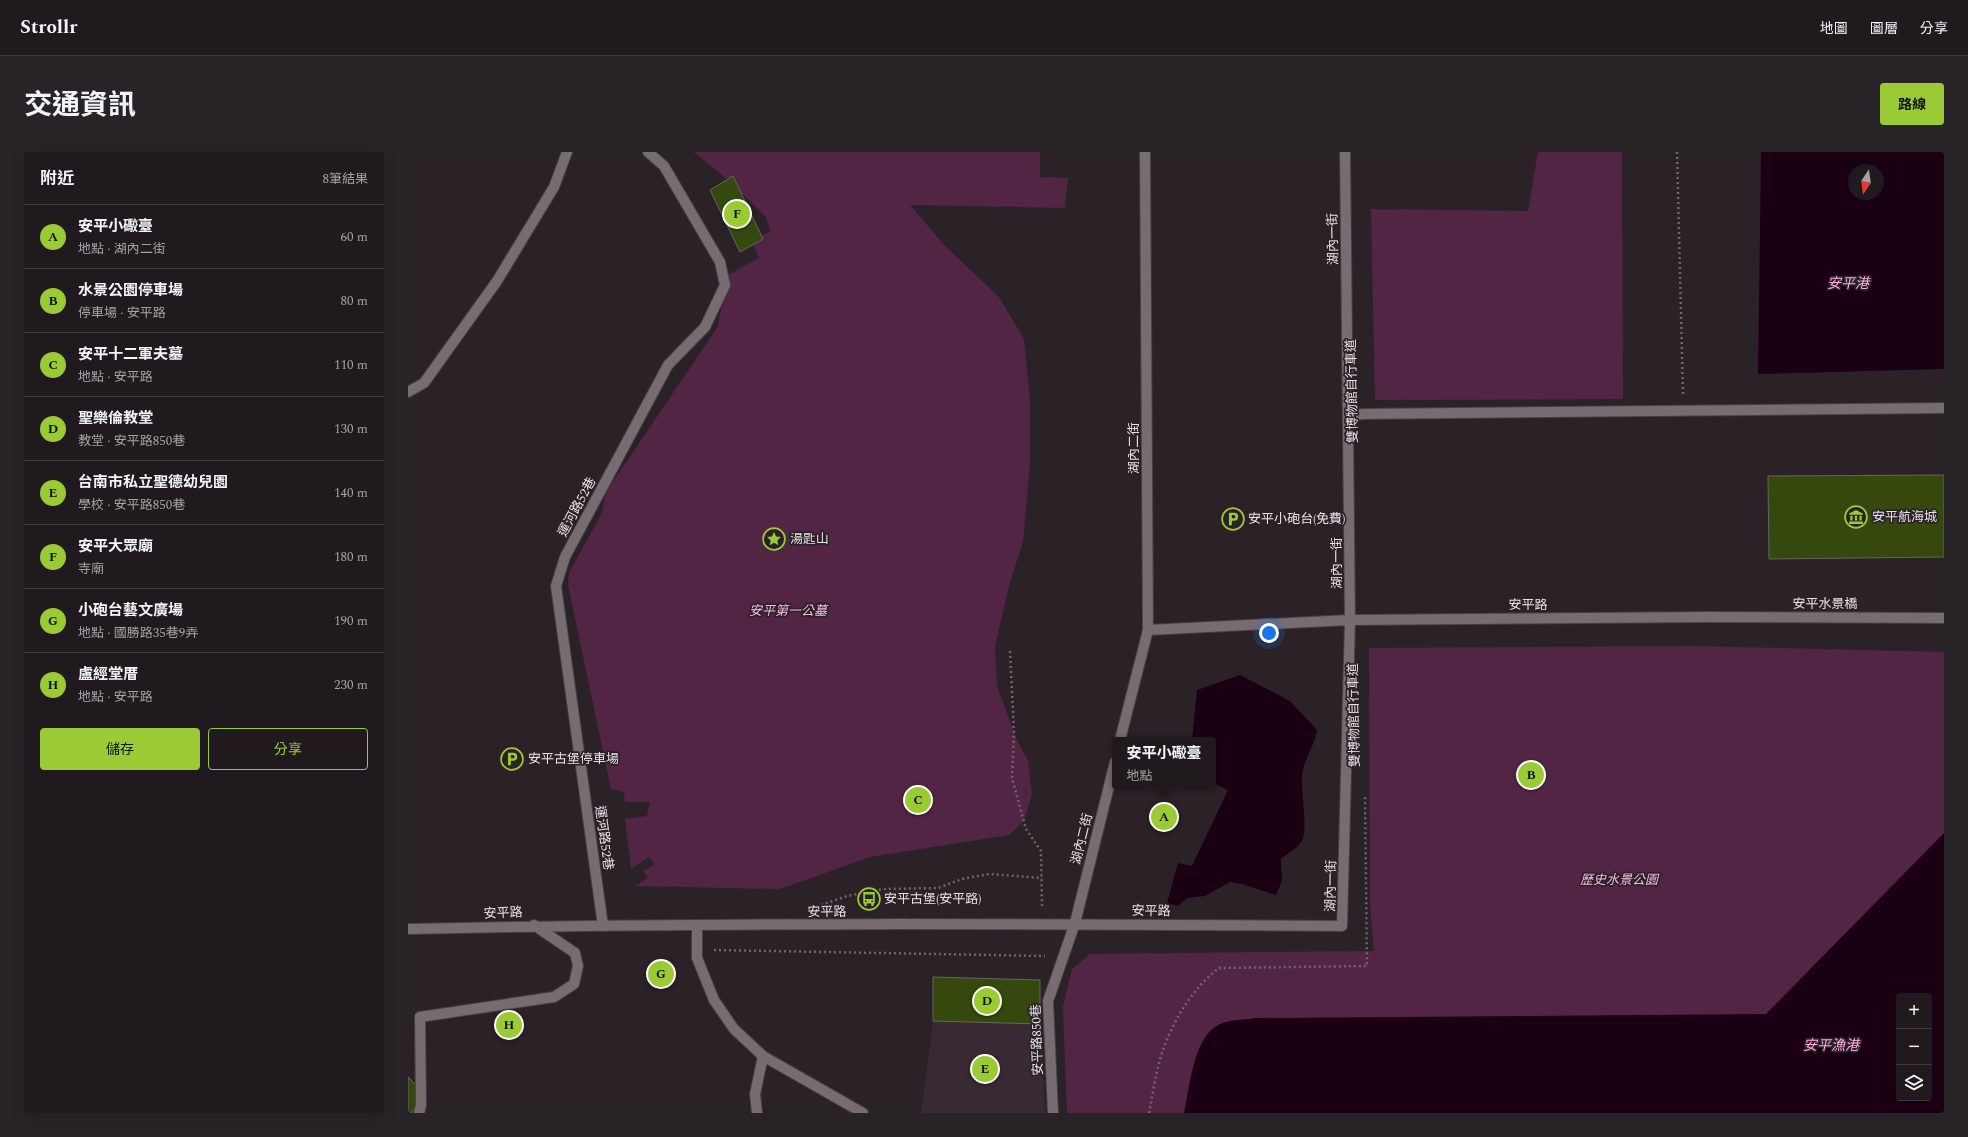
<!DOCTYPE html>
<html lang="zh-TW">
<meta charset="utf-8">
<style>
:root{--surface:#201a1e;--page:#282327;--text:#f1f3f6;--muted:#a2a1a4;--line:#3d383c;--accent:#9acb35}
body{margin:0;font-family:Spectral,"Noto Sans TC",serif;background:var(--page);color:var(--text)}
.controls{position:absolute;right:12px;bottom:12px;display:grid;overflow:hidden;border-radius:4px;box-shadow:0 4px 16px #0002}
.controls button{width:36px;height:36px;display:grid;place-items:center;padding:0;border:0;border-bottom:1px solid var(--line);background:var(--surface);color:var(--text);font:20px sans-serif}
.compass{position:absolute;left:1440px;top:12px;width:36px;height:36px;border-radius:50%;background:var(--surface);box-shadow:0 4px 16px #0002;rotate:193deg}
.you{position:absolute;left:861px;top:481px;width:14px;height:14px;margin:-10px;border:3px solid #fff;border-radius:50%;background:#1a73e8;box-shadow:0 0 0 6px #1a73e833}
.badge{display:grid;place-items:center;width:26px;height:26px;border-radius:50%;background:var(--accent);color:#111;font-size:13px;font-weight:700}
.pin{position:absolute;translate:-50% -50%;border:2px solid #fff;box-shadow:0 1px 4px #0006}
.popup{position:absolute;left:704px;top:585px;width:104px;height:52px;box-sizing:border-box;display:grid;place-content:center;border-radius:4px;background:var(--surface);filter:drop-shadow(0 1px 3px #0005);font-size:13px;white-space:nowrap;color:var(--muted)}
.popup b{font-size:15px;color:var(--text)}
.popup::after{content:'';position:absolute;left:50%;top:100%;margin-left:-8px;border:8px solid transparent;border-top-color:var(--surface)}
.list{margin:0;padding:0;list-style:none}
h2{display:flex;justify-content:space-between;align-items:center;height:52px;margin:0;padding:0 16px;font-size:17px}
h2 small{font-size:13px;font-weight:400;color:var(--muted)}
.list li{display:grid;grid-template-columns:26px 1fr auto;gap:12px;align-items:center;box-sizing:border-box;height:64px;padding:0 16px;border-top:1px solid var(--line)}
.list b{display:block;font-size:15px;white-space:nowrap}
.list p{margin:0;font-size:13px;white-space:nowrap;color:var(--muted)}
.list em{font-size:13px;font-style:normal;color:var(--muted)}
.actions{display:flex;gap:8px;padding:12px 16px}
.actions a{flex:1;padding:9px 0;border:1px solid var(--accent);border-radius:4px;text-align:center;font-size:14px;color:var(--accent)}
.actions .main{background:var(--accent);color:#111}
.icon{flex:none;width:22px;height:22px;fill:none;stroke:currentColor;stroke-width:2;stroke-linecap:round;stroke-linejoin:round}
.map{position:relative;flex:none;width:1536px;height:961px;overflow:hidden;border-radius:4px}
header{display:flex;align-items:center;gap:24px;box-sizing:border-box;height:56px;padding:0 20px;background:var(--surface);border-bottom:1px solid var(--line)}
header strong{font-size:19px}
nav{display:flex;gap:22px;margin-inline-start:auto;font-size:14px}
.intro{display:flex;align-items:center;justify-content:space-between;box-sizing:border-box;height:96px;padding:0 24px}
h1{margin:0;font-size:28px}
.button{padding:10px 18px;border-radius:4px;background:var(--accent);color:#111;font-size:14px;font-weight:700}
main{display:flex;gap:24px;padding:0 24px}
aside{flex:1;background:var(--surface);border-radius:4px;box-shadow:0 4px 16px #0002}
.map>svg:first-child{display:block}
.built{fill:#382932}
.green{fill:#532545;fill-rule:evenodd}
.water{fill:#1b0014;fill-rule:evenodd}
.building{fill:#35490f;stroke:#63675d}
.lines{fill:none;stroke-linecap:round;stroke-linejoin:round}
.lane-casing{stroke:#463f43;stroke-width:12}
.street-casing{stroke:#463f43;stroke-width:12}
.secondary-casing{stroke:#463f43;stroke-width:12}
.path{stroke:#6e666c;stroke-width:2.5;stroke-dasharray:2 3;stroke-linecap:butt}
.lane{stroke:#766c72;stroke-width:10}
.street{stroke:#766c72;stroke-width:10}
.secondary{stroke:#766c72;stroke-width:10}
.labels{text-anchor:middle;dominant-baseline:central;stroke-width:3.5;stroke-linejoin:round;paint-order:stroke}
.street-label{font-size:13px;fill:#e7e1e5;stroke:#2b2228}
.poi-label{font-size:13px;fill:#e7e1e5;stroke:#2b2228;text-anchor:start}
.park-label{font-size:13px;font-style:italic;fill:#fbbae4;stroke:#2b2228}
.water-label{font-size:14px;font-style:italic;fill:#feade2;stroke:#2b2228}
</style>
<header>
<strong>Strollr</strong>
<nav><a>地圖</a><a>圖層</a><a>分享</a></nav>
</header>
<div class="intro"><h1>交通資訊</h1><a class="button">路線</a></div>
<main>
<aside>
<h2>附近<small>8筆結果</small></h2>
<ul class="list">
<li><span class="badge">A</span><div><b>安平小礮臺</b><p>地點 · 湖內二街</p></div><em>60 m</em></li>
<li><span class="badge">B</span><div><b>水景公園停車場</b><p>停車場 · 安平路</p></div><em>80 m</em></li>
<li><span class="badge">C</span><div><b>安平十二軍夫墓</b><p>地點 · 安平路</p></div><em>110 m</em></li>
<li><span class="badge">D</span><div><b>聖樂倫教堂</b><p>教堂 · 安平路850巷</p></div><em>130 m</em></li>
<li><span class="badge">E</span><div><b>台南市私立聖德幼兒園</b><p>學校 · 安平路850巷</p></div><em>140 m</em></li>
<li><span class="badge">F</span><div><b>安平大眾廟</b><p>寺廟</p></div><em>180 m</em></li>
<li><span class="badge">G</span><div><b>小砲台藝文廣場</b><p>地點 · 國勝路35巷9弄</p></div><em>190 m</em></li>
<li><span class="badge">H</span><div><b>盧經堂厝</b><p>地點 · 安平路</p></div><em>230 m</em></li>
</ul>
<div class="actions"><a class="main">儲存</a><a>分享</a></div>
</aside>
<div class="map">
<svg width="1536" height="961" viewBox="0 0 1536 961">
<rect width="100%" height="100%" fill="#2b2228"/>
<path class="built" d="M525,869L632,872L637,961H513Z"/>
<path class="green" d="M286,0H632V25L660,26L657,56L502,53L536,93L591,145L616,187L622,249V311L615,389L601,434L587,494L589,534L609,588L620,609L624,642L616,669L601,683L462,705L372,737L227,734L240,726L235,719L247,712L241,705L223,717L217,667L239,664L242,650H217L216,640L203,637L160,433L161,421L194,361L198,340L309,176L318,136V124L351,106L343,88L363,79L357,64L321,29Z
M1130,0H1214L1215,247L967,248L963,57L1120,59Z
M1283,494L1536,500V961H659L655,855L664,817L682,802L966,799L962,752L961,496ZM1491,844H1521V946H1491Z"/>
<path class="water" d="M1353,0H1536V217L1350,222ZM1446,18H1470V42H1446Z
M832,523L882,549L909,578C907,592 898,604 895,618C891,636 901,674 894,689C891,695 879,702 873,707L874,729L868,743L834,732L822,730L797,744L779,746L770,754L759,751L770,711L784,714L820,638L805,631V588H784L789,538Z
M1536,681V961H776C782,935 785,884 812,872C823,867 837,868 848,866L1358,862ZM1491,844H1521V946H1491Z"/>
<path class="building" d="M325,24L355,87L332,100L302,38Z
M1536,323V405L1361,407L1360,324Z
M525,825L632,828V872L525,869Z
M0,925L8,933V955L3,961H0Z"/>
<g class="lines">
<g class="lane-casing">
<path id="lane" d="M0,240L16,231L89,129L146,35L159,0
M740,478L942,468
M195,774L148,434L157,405L260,213L297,175L317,133L312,110L256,14L240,0
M11,961L13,953L12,865
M349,961L347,942L355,904"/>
</g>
<g class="street-casing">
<path id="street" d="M937,0L942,468
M941,264L955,262L1536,256
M712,588L740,478L737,0
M289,774V806L306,848L326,877L355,904L455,961
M12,865L146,845L166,832L170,814L167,801L126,773
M645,961L640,849L667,771L707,610"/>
</g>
<g class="secondary-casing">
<path id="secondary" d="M0,777C311,770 623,772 934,774L942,468L1299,465L1536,466"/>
</g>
<path class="path" d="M1269,0L1275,242
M602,499L606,581L604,626L618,677L633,699L634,754
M413,753L439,744L476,737L530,736L554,727L581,722L634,726
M306,798L637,804
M741,961C745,941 748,918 755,898C766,867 785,836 811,816L959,814L957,645"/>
<use href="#lane" class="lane"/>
<use href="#street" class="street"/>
<use href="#secondary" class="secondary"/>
</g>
<defs>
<g id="museum-ring" transform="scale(1.15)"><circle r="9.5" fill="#2b2228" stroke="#9acb35" stroke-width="1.5"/><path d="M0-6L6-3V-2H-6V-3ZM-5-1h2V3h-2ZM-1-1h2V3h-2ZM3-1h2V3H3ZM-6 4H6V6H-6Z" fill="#9acb35"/></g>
<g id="parking-ring" transform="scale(1.15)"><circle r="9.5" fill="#2b2228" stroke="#9acb35" stroke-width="1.5"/><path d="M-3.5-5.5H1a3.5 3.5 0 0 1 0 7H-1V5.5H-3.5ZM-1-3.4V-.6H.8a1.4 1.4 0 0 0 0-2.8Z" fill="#9acb35"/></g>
<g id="sight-ring" transform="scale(1.15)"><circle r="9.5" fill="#2b2228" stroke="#9acb35" stroke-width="1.5"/><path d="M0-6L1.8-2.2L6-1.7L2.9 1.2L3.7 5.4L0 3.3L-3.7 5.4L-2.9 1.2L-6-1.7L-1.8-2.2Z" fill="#9acb35"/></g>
<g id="bus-ring" transform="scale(1.15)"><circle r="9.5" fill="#2b2228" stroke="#9acb35" stroke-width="1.5"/><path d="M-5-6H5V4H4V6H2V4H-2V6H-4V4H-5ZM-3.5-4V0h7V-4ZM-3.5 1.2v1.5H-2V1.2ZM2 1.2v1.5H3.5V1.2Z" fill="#9acb35"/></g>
</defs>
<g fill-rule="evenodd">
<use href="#museum-ring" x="1448" y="365"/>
<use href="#parking-ring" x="825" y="367"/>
<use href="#sight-ring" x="366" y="387"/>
<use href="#parking-ring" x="104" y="607"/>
<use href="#bus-ring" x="461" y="747"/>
</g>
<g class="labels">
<g class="street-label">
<text transform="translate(925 87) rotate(-91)">湖內一街</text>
<text transform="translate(944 239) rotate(-91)">雙博物館自行車道</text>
<text transform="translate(726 296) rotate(-90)">湖內二街</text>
<text transform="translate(169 355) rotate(-62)">運河路52巷</text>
<text transform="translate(929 411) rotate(-90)">湖內一街</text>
<text x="1417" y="452">安平水景橋</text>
<text x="1120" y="453">安平路</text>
<text transform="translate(946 563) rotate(-91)">雙博物館自行車道</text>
<text transform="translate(196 686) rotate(82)">運河路52巷</text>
<text transform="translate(674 687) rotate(-76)">湖內二街</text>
<text transform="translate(923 734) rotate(-89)">湖內一街</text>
<text transform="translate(743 759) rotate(1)">安平路</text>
<text transform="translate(419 760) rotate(-1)">安平路</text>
<text transform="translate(95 761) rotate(-2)">安平路</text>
<text transform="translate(629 888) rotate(-92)">安平路850巷</text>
</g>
<g class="poi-label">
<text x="1464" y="365">安平航海城</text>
<text x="840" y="367">安平小砲台(免費)</text>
<text x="382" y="387">湯匙山</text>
<text x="120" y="607">安平古堡停車場</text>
<text x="476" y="747">安平古堡(安平路)</text>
</g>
<g class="park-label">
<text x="380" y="459">安平第一公墓</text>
<text x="1211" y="728">歷史水景公園</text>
</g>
<g class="water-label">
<text x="1440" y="131">安平港</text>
<text x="1423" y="893">安平漁港</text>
</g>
</g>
</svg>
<div class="controls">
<button>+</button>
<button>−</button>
<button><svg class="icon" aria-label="layers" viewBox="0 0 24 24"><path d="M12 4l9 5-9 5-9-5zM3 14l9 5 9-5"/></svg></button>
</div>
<svg class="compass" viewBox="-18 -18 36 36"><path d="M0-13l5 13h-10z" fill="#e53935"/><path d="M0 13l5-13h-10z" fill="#a2a1a4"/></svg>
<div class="you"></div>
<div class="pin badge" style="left:756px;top:665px">A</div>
<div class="popup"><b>安平小礮臺</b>地點</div>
<div class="pin badge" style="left:1123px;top:623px">B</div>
<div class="pin badge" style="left:510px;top:648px">C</div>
<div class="pin badge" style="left:579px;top:849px">D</div>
<div class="pin badge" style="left:577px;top:917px">E</div>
<div class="pin badge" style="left:329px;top:62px">F</div>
<div class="pin badge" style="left:253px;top:822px">G</div>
<div class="pin badge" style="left:101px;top:873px">H</div>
</div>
</main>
